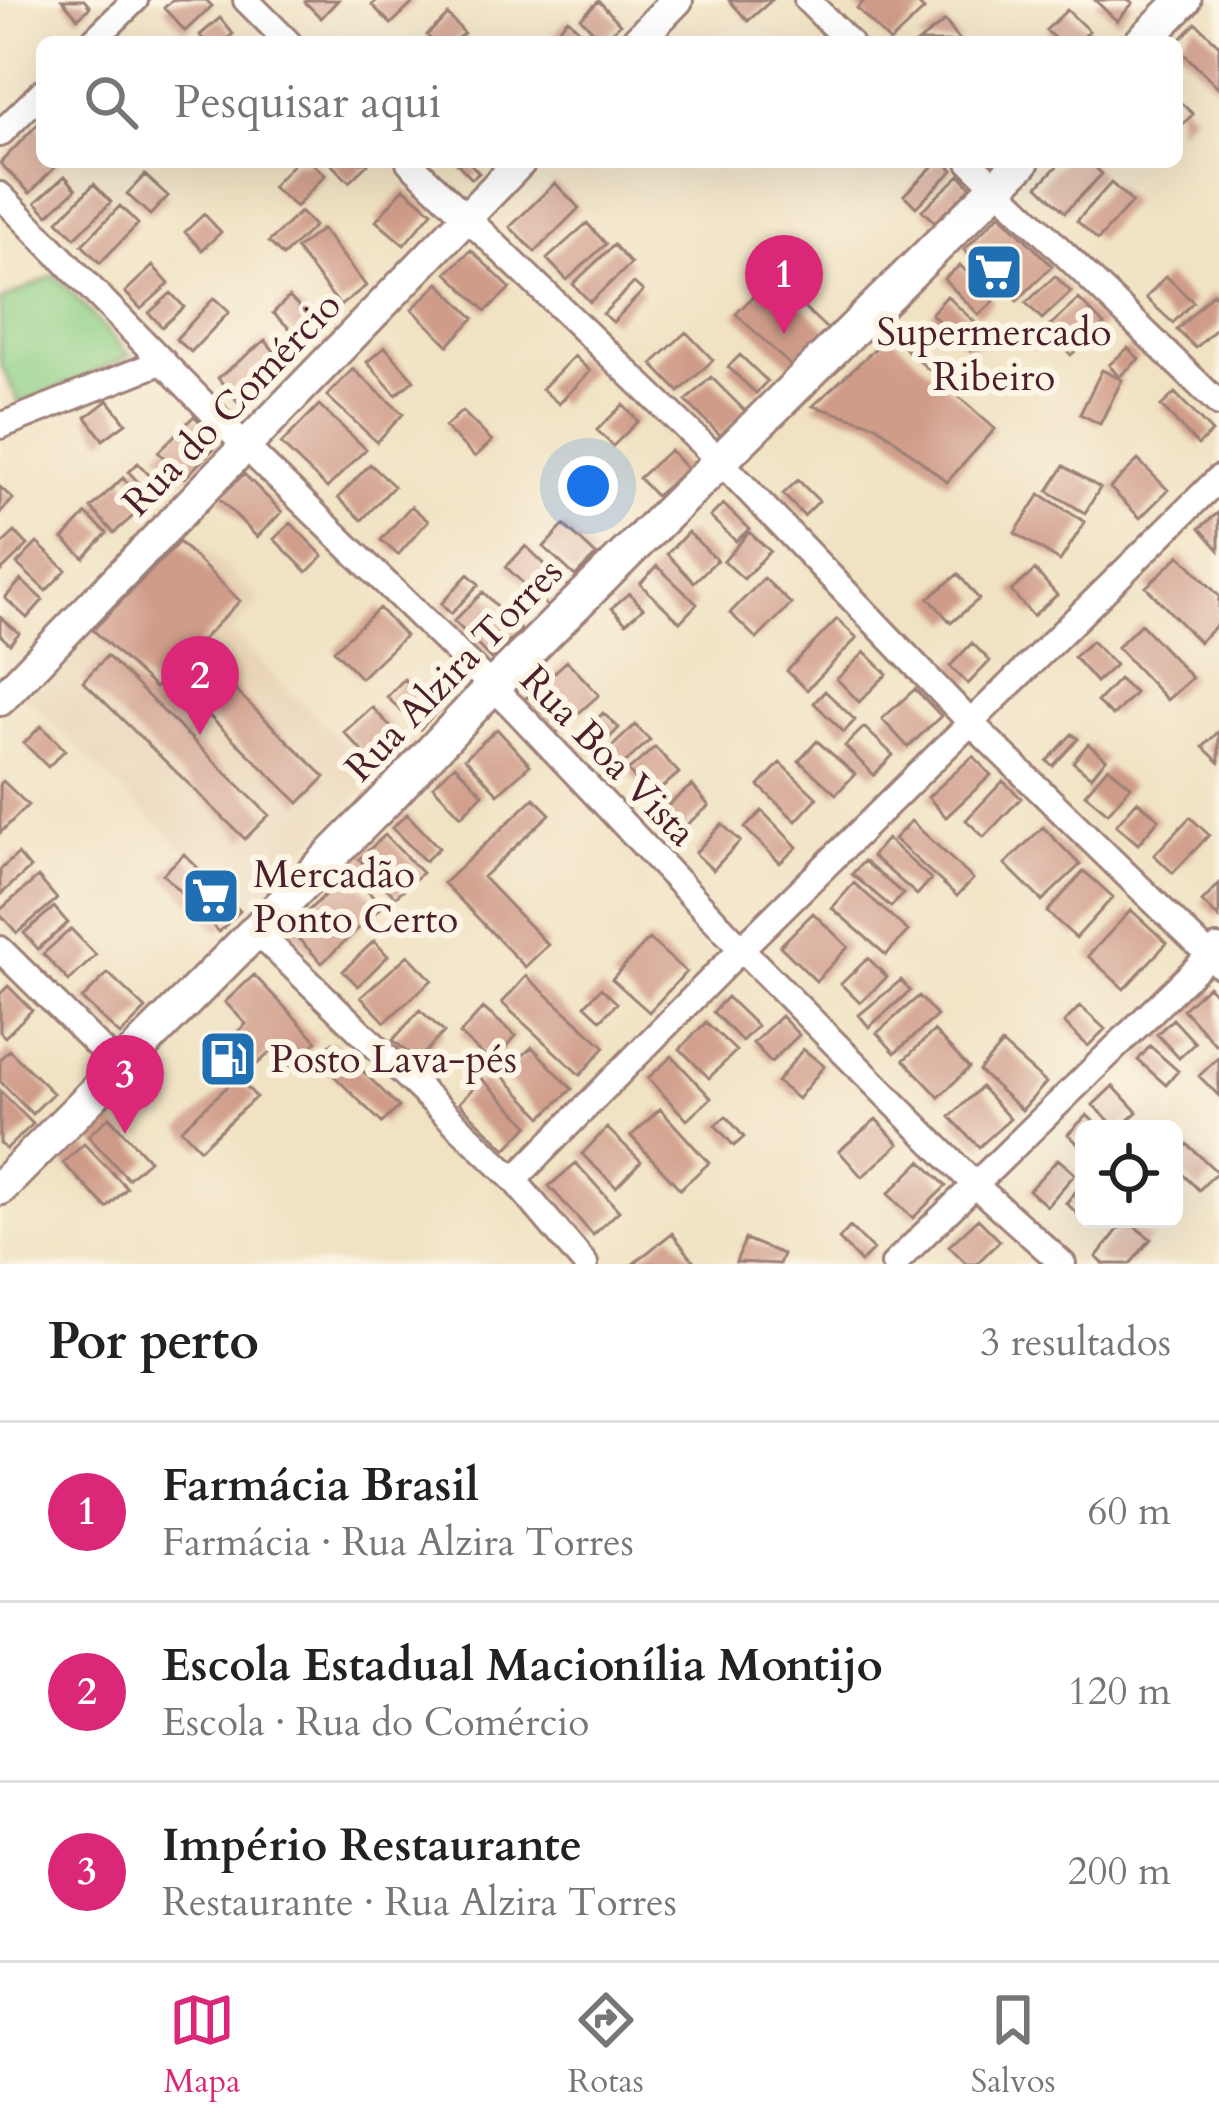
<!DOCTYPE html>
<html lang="pt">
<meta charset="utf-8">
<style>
:root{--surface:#fff;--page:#f2f2f2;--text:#222;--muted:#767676;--line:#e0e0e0;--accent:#db2777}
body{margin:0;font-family:Cardo,serif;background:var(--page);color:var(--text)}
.controls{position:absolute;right:36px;bottom:36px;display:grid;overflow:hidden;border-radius:18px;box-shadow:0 12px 48px #0002}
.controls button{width:108px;height:108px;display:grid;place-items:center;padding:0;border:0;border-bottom:3px solid var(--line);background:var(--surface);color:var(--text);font:60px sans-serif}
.you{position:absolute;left:588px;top:486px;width:42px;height:42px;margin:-30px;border:9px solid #fff;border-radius:50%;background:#1a73e8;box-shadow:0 0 0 18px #1a73e833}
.badge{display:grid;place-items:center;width:78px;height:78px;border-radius:50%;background:var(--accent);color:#fff;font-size:39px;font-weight:700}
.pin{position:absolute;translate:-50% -99px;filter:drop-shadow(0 3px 6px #0008)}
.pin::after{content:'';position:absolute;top:63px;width:42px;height:36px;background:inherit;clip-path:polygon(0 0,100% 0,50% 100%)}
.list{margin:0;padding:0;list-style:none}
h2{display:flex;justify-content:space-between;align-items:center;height:156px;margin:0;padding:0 48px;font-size:51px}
h2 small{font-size:39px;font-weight:400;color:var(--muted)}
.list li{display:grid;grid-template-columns:78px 1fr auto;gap:36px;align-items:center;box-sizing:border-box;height:180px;padding:0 48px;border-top:3px solid var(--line)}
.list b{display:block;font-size:45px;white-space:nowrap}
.list p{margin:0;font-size:39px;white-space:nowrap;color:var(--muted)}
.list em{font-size:39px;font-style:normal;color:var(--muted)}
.icon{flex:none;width:66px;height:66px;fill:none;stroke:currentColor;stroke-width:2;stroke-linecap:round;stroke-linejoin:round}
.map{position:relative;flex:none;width:1219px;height:1264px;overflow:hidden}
.search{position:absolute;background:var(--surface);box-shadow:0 12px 48px #0002;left:36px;right:36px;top:36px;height:132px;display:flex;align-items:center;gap:30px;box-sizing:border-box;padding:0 42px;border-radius:18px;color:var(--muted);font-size:45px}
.sheet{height:696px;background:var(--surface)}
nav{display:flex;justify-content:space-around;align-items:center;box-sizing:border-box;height:168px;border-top:3px solid var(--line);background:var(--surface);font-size:33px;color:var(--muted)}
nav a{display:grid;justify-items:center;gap:6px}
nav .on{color:var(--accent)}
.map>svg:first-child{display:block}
.built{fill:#e9d4b7}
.green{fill:#90d087;stroke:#6d7859;stroke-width:3}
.building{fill:#d09c8a}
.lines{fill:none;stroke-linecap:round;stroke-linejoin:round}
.minor-casing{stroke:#9d8077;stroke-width:30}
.tertiary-casing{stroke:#9d8077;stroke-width:36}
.secondary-casing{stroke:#9d8077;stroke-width:39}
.minor{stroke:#fff;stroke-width:24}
.tertiary{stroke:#fff;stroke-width:30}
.secondary{stroke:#fff;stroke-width:33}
.labels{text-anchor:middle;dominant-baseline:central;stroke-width:12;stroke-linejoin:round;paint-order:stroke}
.poi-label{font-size:39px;fill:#4a1f2b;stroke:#fcf5e5;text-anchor:start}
.street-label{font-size:39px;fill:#4a1f2b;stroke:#fcf5e5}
</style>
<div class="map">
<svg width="1219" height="1264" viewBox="0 0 1219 1264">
<rect width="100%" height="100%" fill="#fcf5e5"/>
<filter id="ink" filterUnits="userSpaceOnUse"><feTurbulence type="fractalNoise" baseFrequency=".00833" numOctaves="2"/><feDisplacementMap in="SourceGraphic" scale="24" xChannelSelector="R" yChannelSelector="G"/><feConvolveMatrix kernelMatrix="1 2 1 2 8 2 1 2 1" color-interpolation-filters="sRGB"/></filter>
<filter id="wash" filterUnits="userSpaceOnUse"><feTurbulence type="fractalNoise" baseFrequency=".004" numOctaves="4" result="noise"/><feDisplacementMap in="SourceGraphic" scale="48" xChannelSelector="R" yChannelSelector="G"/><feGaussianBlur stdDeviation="2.7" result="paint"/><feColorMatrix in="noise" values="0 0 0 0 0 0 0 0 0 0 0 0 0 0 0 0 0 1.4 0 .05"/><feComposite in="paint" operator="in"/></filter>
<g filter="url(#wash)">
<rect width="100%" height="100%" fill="#f0e2c3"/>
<path class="built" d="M185,529L259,600L229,633L377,776L246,910L23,695Z"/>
<path class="green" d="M55,275L130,356L20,404L0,363V301Z"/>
<g id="blocks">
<path class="building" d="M62,0H84L90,7L78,18Z
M172,0H206L212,6L185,31L164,8Z
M307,0H338L321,18L305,2Z
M377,0H416L391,24L372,5Z
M729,0H772L748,21Z
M865,0H914L924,10L890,42L857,8Z
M1095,0H1129L1133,3L1117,21Z
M599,1L620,24L602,41L581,18Z
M1067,10L1089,31L1079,42H1058L1046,30Z
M448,15L464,33L453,42H433L427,35Z
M220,18L233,34L223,42H205L200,35Z
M568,19L591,42H546Z
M945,21L961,42H918Z
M1196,23L1219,45V88L1177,47V43Z
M1177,99L1193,114L1177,130Z
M38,124L42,128V162H60L30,193L0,163Z
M295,162H311L325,175L296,207L272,187Z
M329,162H370L349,182Z
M456,162H469L479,173L472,179Z
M937,162H945L953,170L916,207L904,195Z
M1061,162H1090L1102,174L1065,212L1038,186Z
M145,175L168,196L150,215L127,194Z
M960,175L972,188L934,222L922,210Z
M65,176L76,189L48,215L36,202Z
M555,183L579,208L535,252L510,227Z
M1111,183L1132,202L1098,240L1077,221Z
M94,184L111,202L75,238L58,221Z
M404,188L432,212L404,245L376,221Z
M120,206L138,224L100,263L82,245Z
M300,212L314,226L283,256L269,242Z
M204,214L221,232L202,250L185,232Z
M1000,214L1052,266L1017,301L964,250Z
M587,223L606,244L567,280L547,259Z
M322,229L366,286L340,306L296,249Z
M614,245L631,264L590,302L573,284Z
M471,250L510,288L486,311L447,273Z
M960,265L994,301L979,315L944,279Z
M153,266L169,284L141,309L125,292Z
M1055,276L1071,292L1042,319L1026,303Z
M1166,276L1193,302L1173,323L1146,298Z
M772,277L827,329L791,366L736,314Z
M439,283L474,318L448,345L412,309Z
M634,283L643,291L613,322L603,314Z
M171,293L184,307L162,327L149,313Z
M1213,293L1219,298V326L1196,348L1177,330Z
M947,296L986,333L970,350L931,314Z
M289,297L313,320L298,336L273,313Z
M214,298L229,312L191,352L176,339Z
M1079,299L1104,325L1071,355L1046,329Z
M686,332L713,360L679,392L652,364Z
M890,335L995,429L947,482L876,425L813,406Z
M265,340L289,369L243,408L218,378Z
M385,347L414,380L396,395L367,362Z
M1128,348L1139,359L1119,377L1109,365Z
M740,355L767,381L756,393L728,367Z
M574,356L590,371L559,404L542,389Z
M353,369L403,414L377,442L327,396Z
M1102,370L1122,380L1100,424L1080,414Z
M711,377L746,412L721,436L686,401Z
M1175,393L1212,432L1198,445L1161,406Z
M108,400L126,423L103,440L86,417Z
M319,405L366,449L327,488L281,444Z
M623,405L638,421L613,446L597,430Z
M462,411L492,441L475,457L445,427Z
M194,416L220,442L185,478L158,452Z
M670,450L687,469L656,496L639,478Z
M1138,460L1168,490L1140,518L1110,488Z
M138,463L163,490L153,499L129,472Z
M370,464L394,486L362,520L338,498Z
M1064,466L1100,488L1085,513L1048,491Z
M244,474L282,512L257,537L219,498Z
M123,478L147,504L114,533L91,508Z
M798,480L819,501L804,516L783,494Z
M0,487L13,499L0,513Z
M1040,494L1085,522L1060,561L1015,533Z
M723,504L749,529L736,541L710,517Z
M411,506L428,521L398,555L381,540Z
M1219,512V550L1200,528Z
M86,514L107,533L84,558L63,539Z
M291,523L323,556L307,572L274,539Z
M564,525L596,555L575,576L544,547Z
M15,532L28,545L0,572V546Z
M688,532L717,560L694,582L667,554Z
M749,532L770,551L744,579L724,561Z
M179,542L240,601L155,688L93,630Z
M37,543L66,570L46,591L17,564Z
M526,546L568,587L548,607L506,567Z
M1180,555L1219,596V623L1199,642L1146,587Z
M657,566L697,604L680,622L640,584Z
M1035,570L1057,595L1033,616L1011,591Z
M468,574L479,584L451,614L441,604Z
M958,574L979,599L951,623L929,598Z
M764,578L791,604L757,639L730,613Z
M21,580L43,600L27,618L5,598Z
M483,592L521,630L491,659L454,621Z
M629,593L643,608L626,623L612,608Z
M379,608L405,636L361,678L334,650Z
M0,617L19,633L10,644L0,635Z
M837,619L857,638L807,690L787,671Z
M1141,624L1192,678L1167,700L1117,647Z
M1092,641L1115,665L1096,682L1074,657Z
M972,643L990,661L968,684L950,666Z
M865,652L887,674L859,702L837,679Z
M199,655L325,777L299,803L173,681Z
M107,656L269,815L245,839L83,681Z
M567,661L599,695L555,734L524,700Z
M404,679L438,710L420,729L387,697Z
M1119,679L1135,693L1113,716L1097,702Z
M915,689L941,716L908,747L882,719Z
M825,691L855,720L844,732L814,703Z
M372,707L406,743L379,769L344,732Z
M603,713L619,728L591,756L575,741Z
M635,725L650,740L614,773L600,758Z
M41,726L65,750L48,767L24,743Z
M864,727L893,755L874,775L845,746Z
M497,729L530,765L498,794L465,758Z
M1219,731V762L1203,747Z
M1072,734L1078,739L1053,766L1047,761Z
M817,741L855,774L836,794L799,761Z
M1088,744L1106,759L1091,777L1073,762Z
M655,747L679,773L651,797L628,771Z
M973,756L991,775L946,817L928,797Z
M780,763L817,798L796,821L759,786Z
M455,765L483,794L461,816L433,786Z
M1108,767L1131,786L1108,813L1085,794Z
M3,781L28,805L0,833V784Z
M1003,781L1021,798L984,837L966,820Z
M692,785L709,806L673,836L655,816Z
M534,798L550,814L483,877L548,945L525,967L444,883Z
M1137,801L1159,819L1138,844L1116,825Z
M762,811L797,847L780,863L745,828Z
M407,814L439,848L425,861L392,828Z
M1190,817L1209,835L1173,873L1154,855Z
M911,821L973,879L957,896L894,839Z
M722,824L740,841L713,870L695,853Z
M1043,827L1080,865L1042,901L1005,864Z
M385,835L422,873L395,897L359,859Z
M887,839L931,879L917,895L872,856Z
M18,854L30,868L0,895V870Z
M184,854L240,911L219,932L163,874Z
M864,861L903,894L891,907L852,874Z
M1084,871L1113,897L1076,938L1047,912Z
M349,872L382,906L322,963L289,929Z
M38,877L57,899L17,933L0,914V910Z
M854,883L908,931L886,955L832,908Z
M1219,884V918L1202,902Z
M54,907L68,923L38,949L24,933Z
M1131,910L1167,943L1124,989L1088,956Z
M813,913L848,947L816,981L780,946Z
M71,929L96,955L69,981L43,954Z
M649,939L686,972L649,1012L612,979Z
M374,941L388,956L358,986L343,971Z
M408,955L432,980L385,1022L361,997Z
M868,958L887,977L860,1003L841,984Z
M108,973L146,1009L120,1035L82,999Z
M254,975L317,1041L289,1067L273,1050L253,1068L228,1041L246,1024L225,1002Z
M526,976L605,1047L580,1075L502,1003Z
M901,980L910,991L869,1027L859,1015Z
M8,986L32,1010L5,1037L0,1032V994Z
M1208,986L1219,998V1042L1216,1045L1183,1009Z
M601,988L617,1003L601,1020L585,1005Z
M919,996L937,1016L895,1053L877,1033Z
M727,997L757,1026L742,1041L713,1012Z
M1080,1006L1105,1029L1088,1046L1064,1023Z
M483,1008L516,1036L492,1063L460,1034Z
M420,1010L444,1032L417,1061L393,1040Z
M781,1016L799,1035L771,1062L753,1043Z
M1173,1019L1195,1043L1179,1058L1157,1034Z
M706,1022L736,1051L709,1078L680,1049Z
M934,1031L969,1068L939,1097L904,1060Z
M333,1042L399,1107L382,1123L316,1058Z
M1002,1044L1046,1083L1022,1110L979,1071Z
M1150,1046L1178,1071L1166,1085L1138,1060Z
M532,1047L572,1089L542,1117L502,1075Z
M803,1049L824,1066L798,1099L777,1082Z
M9,1050L53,1093L32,1114L0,1081V1059Z
M672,1056L711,1098L687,1120L648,1078Z
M1219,1057V1096L1199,1076Z
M238,1077L256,1097L200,1149L181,1129Z
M482,1079L529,1125L506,1149L459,1103Z
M1113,1086L1137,1112L1118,1129L1093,1105Z
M981,1087L1010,1119L979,1147L950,1117Z
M0,1091L33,1124L6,1149L0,1143Z
M660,1109L709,1163L680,1189L631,1136Z
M1087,1115L1101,1129H1084V1150L1068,1134Z
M726,1116L744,1137L734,1146L715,1125Z
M109,1117L149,1160L128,1179L88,1136Z
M876,1119L899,1144L862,1177L839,1151Z
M607,1128L641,1161L616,1187L582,1154Z
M84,1144L127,1188L107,1208L63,1163Z
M1187,1144L1217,1172L1199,1190L1174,1166V1158Z
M1058,1159L1075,1174L1047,1206L1029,1190Z
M921,1161L946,1186L913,1218L888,1194Z
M576,1163L619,1211L593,1235L549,1186Z
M1084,1182V1210L1079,1215L1066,1203Z
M978,1219L1000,1241L976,1264H967L949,1246Z
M1126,1220L1151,1239L1130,1264H1104L1096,1257Z
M850,1227L873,1250L861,1262L839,1239Z
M672,1233L696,1264H633Z
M745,1239L783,1254L779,1264L736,1262Z"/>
</g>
</g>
<g filter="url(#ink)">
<use href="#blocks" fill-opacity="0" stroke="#9d8077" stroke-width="3"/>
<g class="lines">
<g class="minor-casing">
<path id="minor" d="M246,0L288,42
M807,0L849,42
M92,42L135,0
M0,134L42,92
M409,162L721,462L971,723L1219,965
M970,162L1219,404
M0,195L246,447L513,707L758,966L975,1185L1063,1264
M0,426L163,361
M256,931L514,1180L585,1264
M0,949L119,1067
M514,1180L742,948L1219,478
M894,1264L1217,948"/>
</g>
<g class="tertiary-casing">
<path id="tertiary" d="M636,42L677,0
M0,700L520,162"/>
</g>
<g class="secondary-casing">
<path id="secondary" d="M1142,42L1184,0
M0,1188L393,793L491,688L1022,162"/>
</g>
<use href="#minor" class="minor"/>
<use href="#tertiary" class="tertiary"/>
<use href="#secondary" class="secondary"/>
</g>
</g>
<defs>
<g id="supermarket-square" transform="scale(3)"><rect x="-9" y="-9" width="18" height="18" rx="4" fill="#1f6fb2" stroke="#fcf5e5"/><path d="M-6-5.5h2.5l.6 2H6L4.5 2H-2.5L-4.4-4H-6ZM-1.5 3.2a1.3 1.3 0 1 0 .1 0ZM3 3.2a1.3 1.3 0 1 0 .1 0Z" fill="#fff"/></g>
<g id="fuel-square" transform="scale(3)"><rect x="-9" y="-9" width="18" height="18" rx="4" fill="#1f6fb2" stroke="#fcf5e5"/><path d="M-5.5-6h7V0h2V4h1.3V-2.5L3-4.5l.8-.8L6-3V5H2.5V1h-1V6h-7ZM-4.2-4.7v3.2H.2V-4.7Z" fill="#fff"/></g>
</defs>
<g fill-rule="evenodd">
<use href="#supermarket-square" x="994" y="272"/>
<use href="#supermarket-square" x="211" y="896"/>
<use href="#fuel-square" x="228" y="1059"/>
</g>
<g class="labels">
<g class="poi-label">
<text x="994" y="332" text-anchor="middle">Supermercado<tspan x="994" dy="45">Ribeiro</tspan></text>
<text x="253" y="874">Mercadão<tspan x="253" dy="45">Ponto Certo</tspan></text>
<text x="270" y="1059">Posto Lava-pés</text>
</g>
<g class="street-label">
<text transform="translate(232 404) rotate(-46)">Rua do Comércio</text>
<text transform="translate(454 670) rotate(-46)">Rua Alzira Torres</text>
<text transform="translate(608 756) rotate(46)">Rua Boa Vista</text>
</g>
</g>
</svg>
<div class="controls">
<button><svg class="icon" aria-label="locate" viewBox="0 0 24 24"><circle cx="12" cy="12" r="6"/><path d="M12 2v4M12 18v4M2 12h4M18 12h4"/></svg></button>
</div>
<div class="you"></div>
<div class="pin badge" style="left:784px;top:334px">1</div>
<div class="pin badge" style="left:200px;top:735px">2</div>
<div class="pin badge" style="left:125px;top:1134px">3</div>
<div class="search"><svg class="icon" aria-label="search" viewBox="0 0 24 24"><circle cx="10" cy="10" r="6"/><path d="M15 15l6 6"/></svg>Pesquisar aqui</div>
</div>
<section class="sheet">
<h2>Por perto<small>3 resultados</small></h2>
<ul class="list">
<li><span class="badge">1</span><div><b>Farmácia Brasil</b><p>Farmácia · Rua Alzira Torres</p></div><em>60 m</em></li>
<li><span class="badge">2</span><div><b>Escola Estadual Macionília Montijo</b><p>Escola · Rua do Comércio</p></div><em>120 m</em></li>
<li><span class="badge">3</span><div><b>Império Restaurante</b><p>Restaurante · Rua Alzira Torres</p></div><em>200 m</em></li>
</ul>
</section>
<nav>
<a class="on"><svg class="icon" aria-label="map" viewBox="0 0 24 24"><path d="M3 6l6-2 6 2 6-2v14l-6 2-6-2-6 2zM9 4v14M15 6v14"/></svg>Mapa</a>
<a><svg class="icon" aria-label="directions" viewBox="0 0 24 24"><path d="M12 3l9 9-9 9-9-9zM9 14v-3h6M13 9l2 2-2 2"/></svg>Rotas</a>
<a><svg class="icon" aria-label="saved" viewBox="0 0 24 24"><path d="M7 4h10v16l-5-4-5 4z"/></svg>Salvos</a>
</nav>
